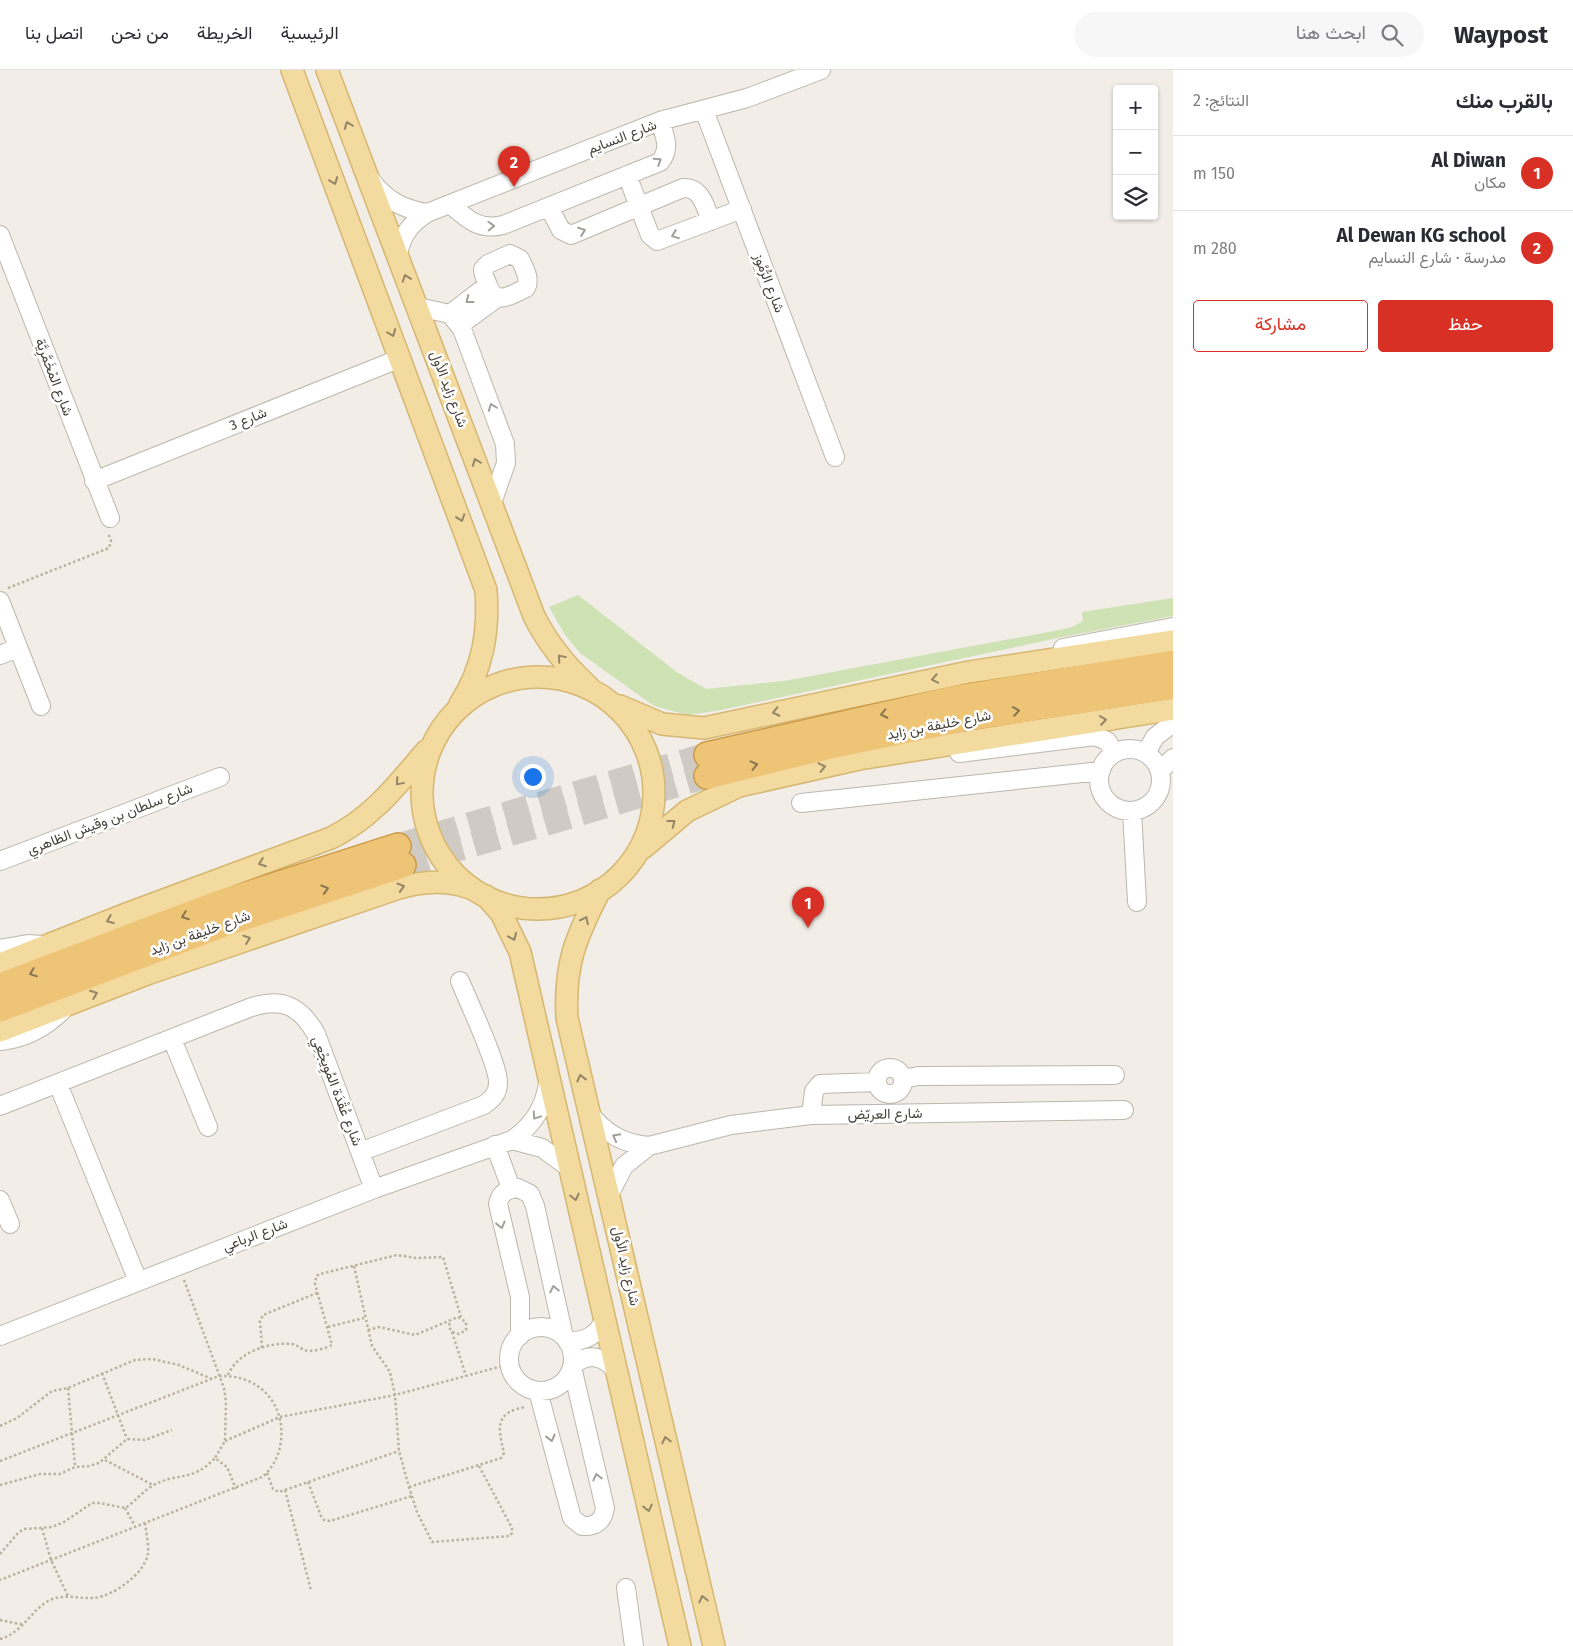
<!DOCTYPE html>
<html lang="ar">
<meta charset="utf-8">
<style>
:root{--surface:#fff;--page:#f7f7f7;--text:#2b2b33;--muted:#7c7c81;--line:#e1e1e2;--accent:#d93025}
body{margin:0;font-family:"Fira Sans",Vazirmatn,sans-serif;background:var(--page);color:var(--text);direction:rtl}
.controls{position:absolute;right:15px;top:15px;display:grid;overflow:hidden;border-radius:5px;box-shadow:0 1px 4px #0004}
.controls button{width:45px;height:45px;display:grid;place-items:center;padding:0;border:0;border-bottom:1px solid var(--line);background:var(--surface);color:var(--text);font:25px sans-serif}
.you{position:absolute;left:532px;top:706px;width:18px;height:18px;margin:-12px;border:4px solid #fff;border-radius:50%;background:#1a73e8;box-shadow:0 0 0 8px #1a73e833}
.badge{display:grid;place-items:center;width:32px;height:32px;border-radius:50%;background:var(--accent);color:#fff;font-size:16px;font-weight:700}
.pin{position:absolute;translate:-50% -41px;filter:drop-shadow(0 1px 2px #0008)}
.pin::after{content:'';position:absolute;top:26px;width:18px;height:15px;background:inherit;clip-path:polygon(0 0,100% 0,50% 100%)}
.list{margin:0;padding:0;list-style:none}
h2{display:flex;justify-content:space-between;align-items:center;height:65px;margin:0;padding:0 20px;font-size:21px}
h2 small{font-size:16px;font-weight:400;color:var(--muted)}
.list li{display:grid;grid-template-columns:32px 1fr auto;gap:15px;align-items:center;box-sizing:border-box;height:75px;padding:0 20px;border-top:1px solid var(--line)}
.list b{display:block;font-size:19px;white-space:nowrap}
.list p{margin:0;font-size:16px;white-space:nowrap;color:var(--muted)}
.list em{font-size:16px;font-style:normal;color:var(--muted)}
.actions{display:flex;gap:10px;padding:15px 20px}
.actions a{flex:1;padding:11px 0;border:1px solid var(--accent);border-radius:5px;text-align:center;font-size:18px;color:var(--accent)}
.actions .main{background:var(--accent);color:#fff}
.icon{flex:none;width:28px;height:28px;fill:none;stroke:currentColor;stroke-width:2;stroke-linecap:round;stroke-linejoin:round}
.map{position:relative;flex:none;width:1173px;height:1576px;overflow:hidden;direction:ltr}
header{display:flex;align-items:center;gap:30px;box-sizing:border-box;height:70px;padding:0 25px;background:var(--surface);border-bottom:1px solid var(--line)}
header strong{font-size:24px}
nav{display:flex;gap:28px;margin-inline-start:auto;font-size:18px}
.search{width:350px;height:45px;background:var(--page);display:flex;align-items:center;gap:12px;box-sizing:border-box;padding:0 18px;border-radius:28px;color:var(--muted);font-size:19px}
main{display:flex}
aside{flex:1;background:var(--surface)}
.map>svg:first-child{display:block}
.green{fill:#cee2b4}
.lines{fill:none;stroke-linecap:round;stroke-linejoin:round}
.highway-tunnel{stroke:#cfcbc4;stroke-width:25;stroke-dasharray:25 12;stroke-linecap:butt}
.minor-casing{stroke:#bcb6ab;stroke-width:20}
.major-casing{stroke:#d6b771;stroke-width:24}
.highway-casing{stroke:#cc9a47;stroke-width:28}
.path{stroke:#bcb19e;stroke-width:2.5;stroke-dasharray:2.5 2.5;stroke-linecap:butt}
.minor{stroke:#fff;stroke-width:18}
.major{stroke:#f3da9f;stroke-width:21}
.highway{stroke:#eec576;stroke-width:25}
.oneway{stroke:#938566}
.oneway2{stroke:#a29f9b}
.oneway3{stroke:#887550}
.labels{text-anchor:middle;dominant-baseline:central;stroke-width:5;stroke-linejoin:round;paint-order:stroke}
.street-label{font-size:14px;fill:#443f37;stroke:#fff}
</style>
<header>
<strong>Waypost</strong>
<div class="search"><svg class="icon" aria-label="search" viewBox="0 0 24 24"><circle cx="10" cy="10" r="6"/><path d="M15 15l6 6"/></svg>ابحث هنا</div>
<nav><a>الرئيسية</a><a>الخريطة</a><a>من نحن</a><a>اتصل بنا</a></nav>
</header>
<main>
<aside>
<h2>بالقرب منك<small>النتائج: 2</small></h2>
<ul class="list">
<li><span class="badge">1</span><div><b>Al Diwan</b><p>مكان</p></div><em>150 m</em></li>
<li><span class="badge">2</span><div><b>Al Dewan KG school</b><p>مدرسة · شارع النسايم</p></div><em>280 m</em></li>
</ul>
<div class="actions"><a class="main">حفظ</a><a>مشاركة</a></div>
</aside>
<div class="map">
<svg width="1173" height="1576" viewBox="0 0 1173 1576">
<rect width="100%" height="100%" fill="#f2eee7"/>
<path class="green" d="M578,525L678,603L706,619L784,611L1059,560L1072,557L1083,551L1082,542L1173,528V546L1067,566L716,641L688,645L654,636L580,583L565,565L549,537Z"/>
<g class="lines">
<path class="highway-tunnel" d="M398,776L707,685
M403,795L707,706"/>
<g class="minor-casing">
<path id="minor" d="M704,40L835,387
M627,105L650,165L657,171L742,139
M371,110C385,130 403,139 427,143
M450,134C467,149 479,161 503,155L660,92C671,79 665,66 660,51
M549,137L561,160L571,165L683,118C702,117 705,137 711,151
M0,165L110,448
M398,184C402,165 410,154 427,143L660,51L747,28L821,0
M510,184L520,189C524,198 531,209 526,218C512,224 497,236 489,218C487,212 483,206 483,199L488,194Z
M418,237L450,244L462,259L505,374L506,393L492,433
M450,244L488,215
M460,255L497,228
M94,411L401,288
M0,531L41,636
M1063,578L1173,557
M0,585L18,578
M1099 710a31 31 0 1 1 62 0a31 31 0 1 1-62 0Z
M959,683L1095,666L1107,671L1115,683
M1146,683L1155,667L1173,653
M1160,701L1173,688
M801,733L1101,701
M1132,741L1137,832
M0,791L220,707
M0,879L28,874L43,875
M172,969L208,1057
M0,971C24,969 46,957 63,940
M877 1011a13 13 0 1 1 26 0a13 13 0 1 1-26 0Z
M903,1009L918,1006L1115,1005
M58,1014L138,1211
M0,1036L249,938C281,927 300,935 316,964L374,1119
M590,1044C606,1064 624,1074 649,1076
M811,1045L814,1021L820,1014L877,1012
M512,1070L542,1078L568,1097
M495,1075L511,1118
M360,1082L484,1035C492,1029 498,1024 498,1013C499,996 468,931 460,911
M609,1125L624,1096L649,1076L731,1055L811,1045L1124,1040
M0,1130L10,1154
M509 1289a32 32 0 1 1 64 0a32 32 0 1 1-64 0Z
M0,1266L374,1119L512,1070C532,1056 544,1039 548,1014
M520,1266V1227L498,1134C500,1123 507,1119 518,1118L530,1124L535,1136L564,1267
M567,1271C585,1272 596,1266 604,1251
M573,1295C588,1282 604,1286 616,1301
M538,1321L572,1448L582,1456C596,1457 603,1451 605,1438L572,1297
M626,1518L634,1576"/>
</g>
<g class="major-casing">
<path id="major" d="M292,0L486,520C489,562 483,598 460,634
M327,0L534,546C548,574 565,595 588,616
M422 723a116 116 0 1 1 232 0a116 116 0 1 1-232 0Z
M620,636L662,654L704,658L969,602L1173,571
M643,778L687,741L739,716L859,689L1173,639
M600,820C576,867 564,894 567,948L714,1576
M486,826L501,843L520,882L680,1576
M0,894L129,843L331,768C372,748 397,715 426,681
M0,961L147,904L396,819C421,811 445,809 470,818"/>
</g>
<g class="highway-casing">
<path id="highway" d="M707,685L958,628L1173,593
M707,706L830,676L962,649L1173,616
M0,916L217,834L398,776
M0,939L224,854L403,795"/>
</g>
<path class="path" d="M8,518L109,478L111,471L108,463
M354,1196L372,1276L390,1302L395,1325L399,1381L409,1417L417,1442L432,1472L510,1466L512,1463V1458L478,1394
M184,1210L224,1318L226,1332L225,1371L215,1388L227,1397L236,1419
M328,1257L364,1248
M368,1260L379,1257L415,1265L458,1247L466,1252V1260L459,1264L452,1262L449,1257L450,1251
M452,1262L466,1306
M262,1278L260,1251L263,1245L317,1223
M102,1303L127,1369
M228,1305C237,1283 267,1272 291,1274C297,1274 299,1278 305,1280C311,1283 326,1278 332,1275L315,1214L316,1206L320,1204L397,1185L416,1188L443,1187L461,1247
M68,1318L75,1396
M0,1356L17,1348L52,1321L68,1318L135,1290L152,1289L179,1295L212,1309
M225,1371L280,1347L395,1325L510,1294
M105,1390L153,1415
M0,1391L219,1306C263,1304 290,1340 279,1381C276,1391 270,1401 262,1407L0,1510
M267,1403L273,1419L279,1422L399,1381
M308,1412L321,1446L324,1450L330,1451L412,1426
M0,1415L40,1404H60L75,1397L89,1396L99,1393L127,1369L145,1370L172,1360
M409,1417L501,1388L504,1383C498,1358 494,1342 526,1337
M285,1420L311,1520
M125,1438L135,1456
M42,1458L51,1490L68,1526
M0,1484L18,1463L24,1459L52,1457L64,1452L92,1433H100L125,1438C135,1432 142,1422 152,1416C175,1402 192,1413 215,1388
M0,1550L24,1555
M0,1569C22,1563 30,1542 48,1531C63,1523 78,1529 94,1528C113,1526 145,1504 148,1483C149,1474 146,1462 145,1453"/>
<use href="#minor" class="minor"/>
<use href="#major" class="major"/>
<use href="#highway" class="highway"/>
</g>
<defs><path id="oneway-chevron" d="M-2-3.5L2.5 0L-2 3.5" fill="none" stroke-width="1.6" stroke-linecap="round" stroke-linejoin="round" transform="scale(1.25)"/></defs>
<g class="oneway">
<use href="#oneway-chevron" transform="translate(348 55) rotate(-111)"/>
<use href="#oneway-chevron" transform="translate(334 111) rotate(69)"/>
<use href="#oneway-chevron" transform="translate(406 208) rotate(-109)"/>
<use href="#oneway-chevron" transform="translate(392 263) rotate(69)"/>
<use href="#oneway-chevron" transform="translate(476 392) rotate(-111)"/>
<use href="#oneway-chevron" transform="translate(461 448) rotate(71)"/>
<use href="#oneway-chevron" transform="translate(561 588) rotate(-130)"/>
<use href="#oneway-chevron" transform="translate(935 609) rotate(169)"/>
<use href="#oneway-chevron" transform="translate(776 642) rotate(168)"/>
<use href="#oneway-chevron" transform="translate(1103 650) rotate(-9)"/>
<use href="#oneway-chevron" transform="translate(822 697) rotate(-13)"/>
<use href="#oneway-chevron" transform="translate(399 712) rotate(130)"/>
<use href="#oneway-chevron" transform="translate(672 753) rotate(-38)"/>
<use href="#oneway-chevron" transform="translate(262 793) rotate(160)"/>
<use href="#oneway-chevron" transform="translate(401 817) rotate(-16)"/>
<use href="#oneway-chevron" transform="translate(110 850) rotate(158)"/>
<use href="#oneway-chevron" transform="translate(585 850) rotate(-64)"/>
<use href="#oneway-chevron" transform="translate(513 867) rotate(67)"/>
<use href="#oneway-chevron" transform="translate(247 869) rotate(-19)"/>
<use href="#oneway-chevron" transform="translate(94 924) rotate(-21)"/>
<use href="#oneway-chevron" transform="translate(581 1008) rotate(-104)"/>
<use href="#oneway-chevron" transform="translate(575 1127) rotate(77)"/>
<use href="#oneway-chevron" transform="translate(666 1370) rotate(-103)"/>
<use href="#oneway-chevron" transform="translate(648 1438) rotate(77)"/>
<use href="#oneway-chevron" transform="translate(703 1529) rotate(-103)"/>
</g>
<g class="oneway2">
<use href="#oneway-chevron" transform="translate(658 91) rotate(-33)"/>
<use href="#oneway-chevron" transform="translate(491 156) rotate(-2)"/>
<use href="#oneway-chevron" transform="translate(582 161) rotate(-21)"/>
<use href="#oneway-chevron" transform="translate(675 165) rotate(159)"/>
<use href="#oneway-chevron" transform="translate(469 230) rotate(143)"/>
<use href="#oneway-chevron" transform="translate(492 337) rotate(-111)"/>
<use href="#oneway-chevron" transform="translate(536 1046) rotate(124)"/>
<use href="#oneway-chevron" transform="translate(616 1067) rotate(-152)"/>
<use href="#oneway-chevron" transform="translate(501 1155) rotate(76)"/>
<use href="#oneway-chevron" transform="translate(554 1219) rotate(-102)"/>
<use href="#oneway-chevron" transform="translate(551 1368) rotate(76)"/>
<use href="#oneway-chevron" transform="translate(597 1407) rotate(-103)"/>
</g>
<g class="oneway3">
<use href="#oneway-chevron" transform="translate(1016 641) rotate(-9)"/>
<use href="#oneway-chevron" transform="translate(884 644) rotate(168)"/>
<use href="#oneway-chevron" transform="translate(754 695) rotate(-14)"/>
<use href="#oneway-chevron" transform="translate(325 819) rotate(-17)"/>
<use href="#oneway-chevron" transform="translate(185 846) rotate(160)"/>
<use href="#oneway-chevron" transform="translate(33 903) rotate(159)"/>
</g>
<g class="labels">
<g class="street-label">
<text transform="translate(622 67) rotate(-21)">شارع النسايم</text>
<text transform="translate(769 213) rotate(69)">شارع الرُّمُوز</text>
<text transform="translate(54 307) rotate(69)">شارع المْخَمَّرِيَّة</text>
<text transform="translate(449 319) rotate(69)">شارع زايد الأول</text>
<text transform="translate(248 349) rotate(-22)">شارع 3</text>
<text transform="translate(939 655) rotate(-11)">شارع خليفة بن زايد</text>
<text transform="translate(110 749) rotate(-21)">شارع سلطان بن وقيش الظاهري</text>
<text transform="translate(200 863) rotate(-20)">شارع خليفة بن زايد</text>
<text transform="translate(337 1021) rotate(69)">شارع عُقْدَة المُوِيجْعِي</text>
<text transform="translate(885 1044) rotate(-1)">شارع العريّض</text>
<text transform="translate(255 1165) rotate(-21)">شارع الرباعي</text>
<text transform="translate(626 1196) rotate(77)">شارع زايد الأول</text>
</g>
</g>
</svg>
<div class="controls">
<button>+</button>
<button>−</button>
<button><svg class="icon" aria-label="layers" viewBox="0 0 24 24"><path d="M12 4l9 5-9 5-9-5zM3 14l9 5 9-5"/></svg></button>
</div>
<div class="you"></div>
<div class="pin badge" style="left:808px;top:858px">1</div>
<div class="pin badge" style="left:514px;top:117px">2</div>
</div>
</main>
